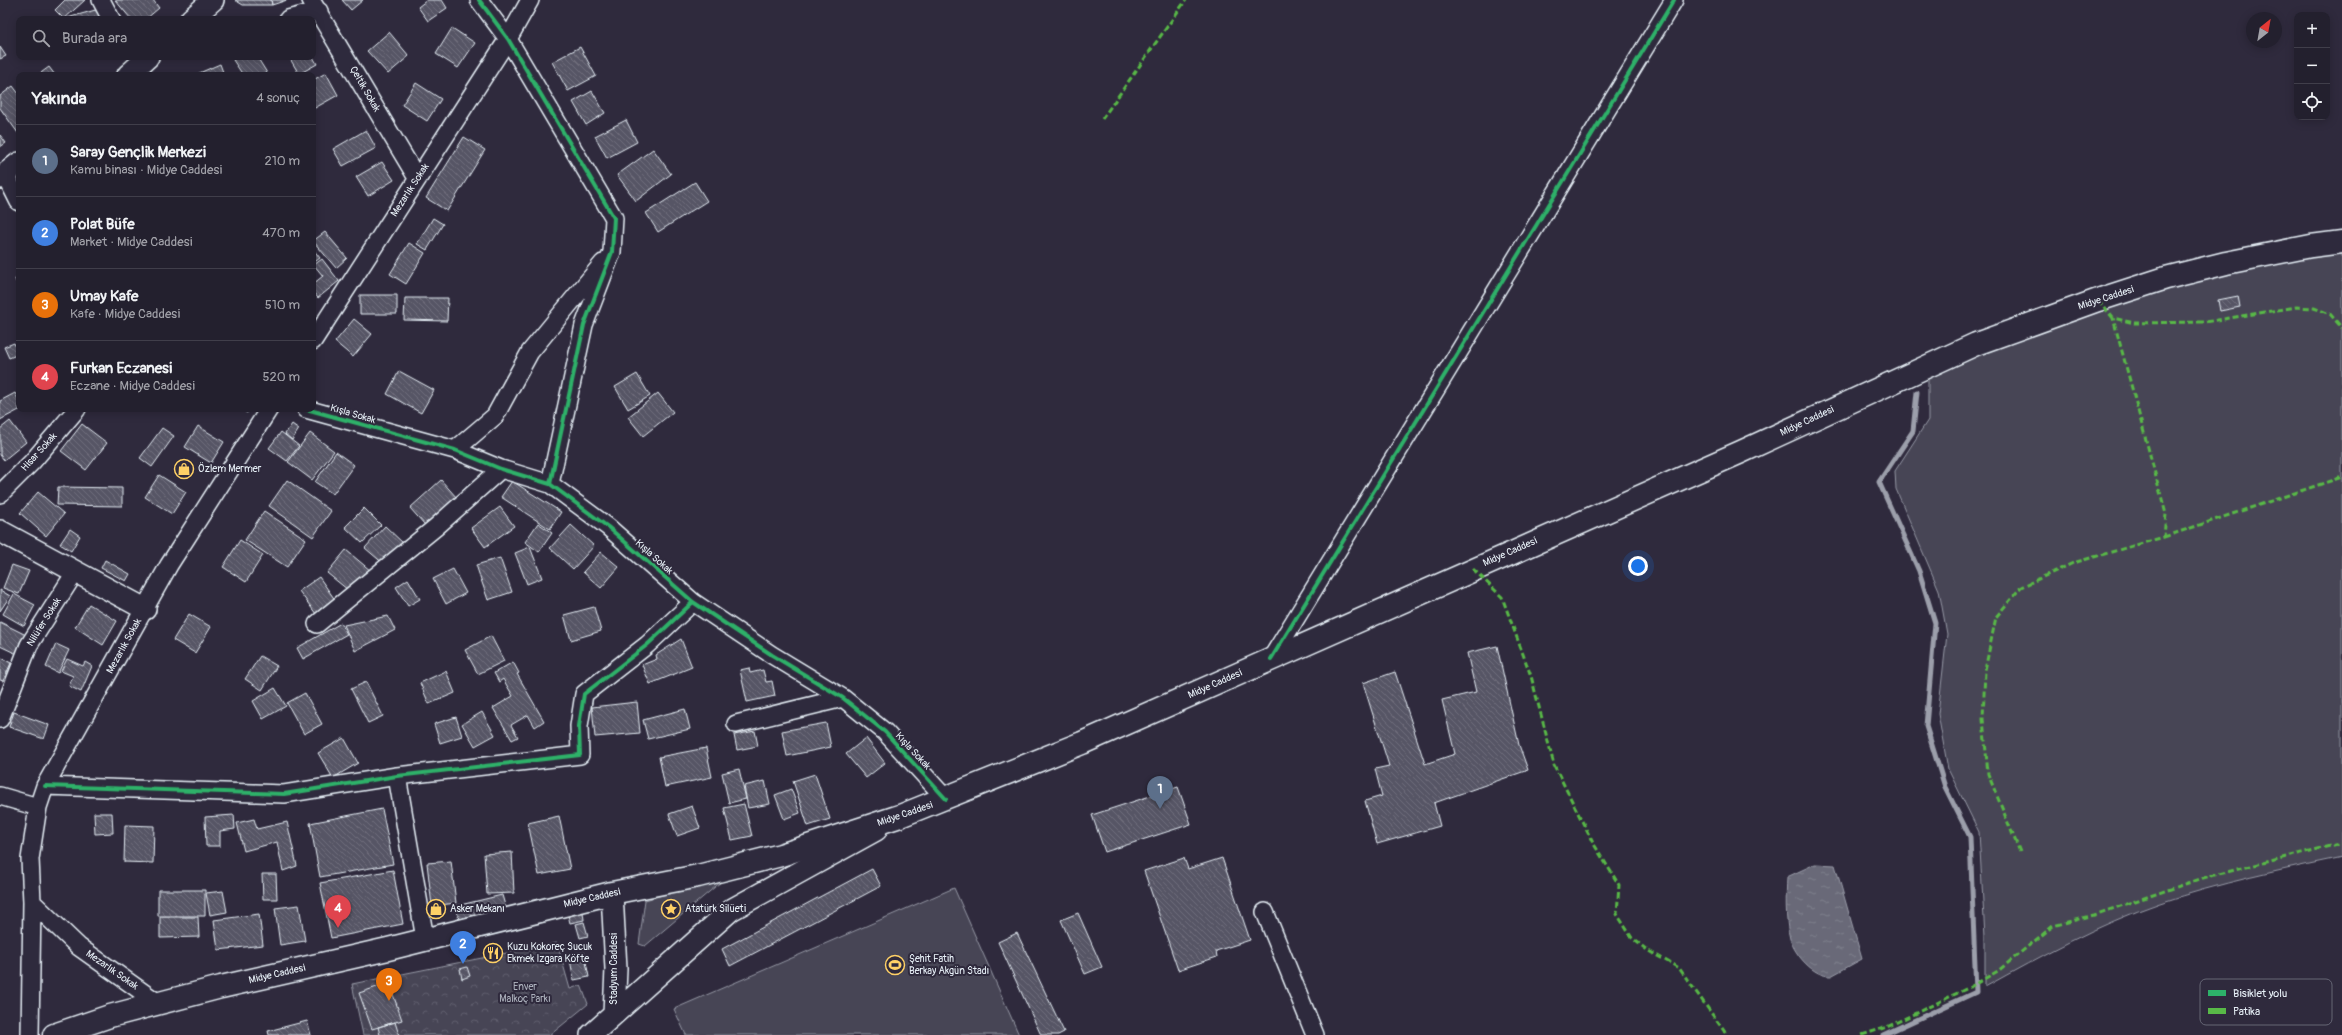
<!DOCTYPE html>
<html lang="tr">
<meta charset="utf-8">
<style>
:root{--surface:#23202e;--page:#2b2836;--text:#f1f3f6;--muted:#a3a3aa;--line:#403e4a;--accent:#ffd166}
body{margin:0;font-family:Pangolin,sans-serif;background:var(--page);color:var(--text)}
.controls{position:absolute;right:12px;top:12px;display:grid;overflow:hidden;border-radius:8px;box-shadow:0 2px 10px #0003}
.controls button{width:36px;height:36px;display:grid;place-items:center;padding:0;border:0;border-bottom:1px solid var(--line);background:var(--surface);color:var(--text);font:20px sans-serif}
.compass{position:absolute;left:2246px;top:12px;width:36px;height:36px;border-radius:50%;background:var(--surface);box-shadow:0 2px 10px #0003;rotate:31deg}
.you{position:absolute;left:1638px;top:566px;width:14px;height:14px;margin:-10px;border:3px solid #fff;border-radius:50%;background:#1a73e8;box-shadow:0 0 0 6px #1a73e833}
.badge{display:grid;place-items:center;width:26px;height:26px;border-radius:50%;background:var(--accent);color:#fff;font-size:13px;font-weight:700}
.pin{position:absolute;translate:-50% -33px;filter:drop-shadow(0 1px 2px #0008)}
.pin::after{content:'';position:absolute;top:21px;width:14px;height:12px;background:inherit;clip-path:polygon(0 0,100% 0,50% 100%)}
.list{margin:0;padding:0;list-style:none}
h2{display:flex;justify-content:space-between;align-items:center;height:52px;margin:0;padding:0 16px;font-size:17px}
h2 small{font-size:13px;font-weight:400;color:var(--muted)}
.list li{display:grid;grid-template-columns:26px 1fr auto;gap:12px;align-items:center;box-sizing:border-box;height:72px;padding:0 16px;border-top:1px solid var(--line)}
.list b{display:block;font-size:15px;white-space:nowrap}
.list p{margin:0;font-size:13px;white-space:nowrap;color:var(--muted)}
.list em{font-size:13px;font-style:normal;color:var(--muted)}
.icon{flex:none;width:22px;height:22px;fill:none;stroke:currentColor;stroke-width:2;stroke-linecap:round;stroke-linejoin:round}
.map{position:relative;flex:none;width:2342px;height:1035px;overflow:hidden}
.search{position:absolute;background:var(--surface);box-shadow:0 2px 10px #0003;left:16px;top:16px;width:300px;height:44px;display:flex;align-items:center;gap:10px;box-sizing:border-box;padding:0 14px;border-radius:8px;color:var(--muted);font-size:15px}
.panel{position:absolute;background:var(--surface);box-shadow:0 2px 10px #0003;left:16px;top:72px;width:300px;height:340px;border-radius:8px}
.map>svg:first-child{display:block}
.grass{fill:#464455;stroke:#979aa6}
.park{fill:url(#park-crowns);stroke:#979aa6}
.water{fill:url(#water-ripples);stroke:#9c9fab}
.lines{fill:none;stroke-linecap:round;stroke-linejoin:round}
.stream{stroke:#9c9fab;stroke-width:5}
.building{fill:url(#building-back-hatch);stroke:#e8f1f8}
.minor-casing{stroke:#e8f1f8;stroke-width:20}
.tertiary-casing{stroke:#e8f1f8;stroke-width:24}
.secondary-casing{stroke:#e8f1f8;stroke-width:25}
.minor{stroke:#2f2a3d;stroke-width:17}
.tertiary{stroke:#2f2a3d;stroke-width:21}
.secondary{stroke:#2f2a3d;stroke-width:22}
.quiet{stroke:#58b947;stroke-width:3;stroke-dasharray:6 3;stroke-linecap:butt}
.cycleway-casing{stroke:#2f2a3d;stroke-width:6}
.cycleway{stroke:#2db169;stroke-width:4}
.labels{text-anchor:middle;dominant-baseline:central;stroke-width:4;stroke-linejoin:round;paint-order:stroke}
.street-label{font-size:10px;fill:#e8f1f8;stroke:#2f2a3d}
.poi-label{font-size:10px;fill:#e8f1f8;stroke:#2f2a3d;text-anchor:start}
.park-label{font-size:10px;fill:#afb4bf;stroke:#2f2a3d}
.key{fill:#2f2a3d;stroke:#666675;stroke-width:1}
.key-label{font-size:11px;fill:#e8f1f8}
</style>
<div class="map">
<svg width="2342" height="1035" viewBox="0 0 2342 1035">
<defs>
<pattern id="park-crowns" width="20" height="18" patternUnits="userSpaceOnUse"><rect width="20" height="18" fill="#464455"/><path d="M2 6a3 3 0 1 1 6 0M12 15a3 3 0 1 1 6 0" fill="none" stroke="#615f6e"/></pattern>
<pattern id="water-ripples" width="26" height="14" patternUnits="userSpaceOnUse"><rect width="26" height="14" fill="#696978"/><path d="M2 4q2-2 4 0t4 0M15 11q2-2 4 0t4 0" fill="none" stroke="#7e7f8c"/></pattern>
<pattern id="building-back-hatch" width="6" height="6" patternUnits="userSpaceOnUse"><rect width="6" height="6" fill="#575565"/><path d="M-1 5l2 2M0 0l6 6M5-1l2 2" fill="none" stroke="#6f6e7c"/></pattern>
</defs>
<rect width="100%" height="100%" fill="#2f2a3d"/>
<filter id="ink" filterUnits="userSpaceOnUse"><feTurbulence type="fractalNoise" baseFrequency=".025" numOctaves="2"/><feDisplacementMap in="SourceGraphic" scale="8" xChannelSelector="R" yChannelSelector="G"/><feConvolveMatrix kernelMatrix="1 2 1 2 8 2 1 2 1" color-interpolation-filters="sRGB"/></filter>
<g filter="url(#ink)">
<path class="grass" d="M2342,249V857C2281,870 2219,883 2160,903C2099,924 2041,956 1985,987V937L1979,832L1948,769L1938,714L1947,634L1939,590L1896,489L1895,471L1928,420V372L2168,284Z
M720,879L722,881L645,946L639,944L645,900Z
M954,888L1019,1035H686L674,1009Z"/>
<path class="park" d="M557,943L570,989L581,985L588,1004L550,1035H363L352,984Z"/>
<path class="water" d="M1815,864L1835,865L1862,959L1831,976C1814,977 1795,955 1790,939C1785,919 1786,897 1787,877Z"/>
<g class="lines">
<path class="stream" d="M1883,1035L1976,992L1970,837L1945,787L1926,726L1935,623L1919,571L1879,482L1913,431L1917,392"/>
</g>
<path class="building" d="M65,0H85L64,19L55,10Z
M115,0H153L159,8L146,19H131Z
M235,0H271L272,5H243Z
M271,0H287L272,5Z
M342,0H363L351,10Z
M427,0H442L447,8L428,21L418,7Z
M99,9L102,19H68L67,18Z
M452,28L475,43L458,68L436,54Z
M389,32L409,56L388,74L367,51Z
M0,47L6,56L0,59Z
M580,47L596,76L568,91L552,62Z
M237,57H257L267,73L264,75H243L233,60Z
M289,57H313L317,64L299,74Z
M220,64L224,75H197V74Z
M49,67L55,75H38Z
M326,73L338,95L313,109V80Z
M416,83L441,99L427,121L402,105Z
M13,86L19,94L18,133L0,108V96Z
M592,91L605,113L586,125L573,102Z
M626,120L637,142L607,158L595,136Z
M366,130L376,148L343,166L333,149Z
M0,135L6,143L0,147Z
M464,137L485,150L447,211L426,198Z
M653,149L671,174L636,201L617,175Z
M382,162L394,180L368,196L356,177Z
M695,182L707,201L658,232L646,213Z
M433,218L443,224L427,250L417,244Z
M325,232L347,258L336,268L313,241Z
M409,243L425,253L406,284L390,274Z
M313,249L320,258L313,263Z
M322,259L339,281L318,298L313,292V284L323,276L314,265Z
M19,278V289L15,279Z
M360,295H397V314H360Z
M2238,296L2240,307L2220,311L2218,300Z
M405,298H448L447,321L404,320Z
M354,319L372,334L353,357L335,342Z
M14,343L19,354L9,358L4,347Z
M399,371L434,390L421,413L387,394Z
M637,374L650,396L628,409L615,387Z
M15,393L19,401V409H21L0,420V401Z
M658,393L673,412L643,436L628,417Z
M240,409H250L247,413Z
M10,421L26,442L4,460L0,455V429Z
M82,424L107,443L86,470L61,451Z
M292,424L299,429L292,440L285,434Z
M198,426L224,442L211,463L185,447Z
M162,428L174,436L152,467L140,458Z
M281,432L299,446L287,461L269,448Z
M310,433L334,451L312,480L288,462Z
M336,452L354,465L333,494L315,482Z
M159,475L186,492L172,514L145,497Z
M287,480L331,511L313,537L269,506Z
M441,480L457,498L425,525L410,508Z
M512,481L561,512L550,529L501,497Z
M58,487L122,488V506L57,505Z
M38,492L64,514L46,536L20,513Z
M500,507L514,526L485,547L471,528Z
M364,508L381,525L362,543L345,527Z
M264,511L306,539L287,567L245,540Z
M538,523L552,533L539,552L525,542Z
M571,525L594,546L573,569L550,548Z
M385,526L404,544L385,565L365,548Z
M70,529L80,536L71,551L60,544Z
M240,540L263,555L246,582L223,567Z
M530,547L542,578L527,584L515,553Z
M346,550L371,571L353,594L327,573Z
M601,552L619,567L601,588L583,572Z
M500,558L512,592L488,600L476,565Z
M105,560L130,574L126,581L101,568Z
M12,565L29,571L19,594L3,588Z
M453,569L466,593L446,604L433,579Z
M319,577L338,604L319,618L299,591Z
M408,579L420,599L408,606L396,587Z
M0,590L10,596L0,611Z
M14,594L35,605L24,626L3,614Z
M89,604L117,621L103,645L75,627Z
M594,607L601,631L571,640L564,615Z
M189,614L211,627L195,653L173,640Z
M388,616L395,630L355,651L344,625Z
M0,622L26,635L17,654L0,646Z
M341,623L347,634L303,659L297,648Z
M491,636L504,661L478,674L465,650Z
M681,639L692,667L650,684L642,665L657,659L656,655Z
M56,644L69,650L58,673L46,667Z
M1497,646L1519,745L1528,770L1434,803L1440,826L1377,844L1365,801L1382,796L1375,769L1389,766L1363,683L1395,672L1425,764L1455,754L1442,700L1476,692L1467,653Z
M260,656L277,666L262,690L245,679Z
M0,657L11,663L3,681L0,680Z
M67,659L83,666L85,662L92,666L81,692L69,686L73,676L61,671Z
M513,662L519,673L517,674L544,721L535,727L528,715L511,725L518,737L512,740L493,708L513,696L503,679L499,682L494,673Z
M749,668L750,673L763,670L766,682L772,681L775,696L747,702L740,670Z
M446,671L455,693L429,704L420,683Z
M366,682L383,716L368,723L351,689Z
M275,688L286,706L263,719L253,701Z
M305,693L322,724L304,734L287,703Z
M637,702L640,733L595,737L592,707Z
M685,709L690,729L648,739L643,720Z
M14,712L49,725L44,739L9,727Z
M482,712L495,735L475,746L462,724Z
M456,717L462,736L440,743L434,724Z
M826,723L831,747L787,756L782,731Z
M755,731L758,746L737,750L734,735Z
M344,738L358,763L333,778L318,753Z
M866,738L885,763L866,778L846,754Z
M706,748L712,777L665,787L659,757Z
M739,769L746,799L729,803L722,773Z
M815,774L830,819L808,826L793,781Z
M765,781L770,804L748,808L744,786Z
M1178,787L1191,824L1105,852L1092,815Z
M791,789L800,813L784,819L775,795Z
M744,804L752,836L732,840L724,808Z
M692,806L700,828L677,836L669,814Z
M382,809L393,864L320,877L310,823Z
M94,813H112L113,833L95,834Z
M234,815L235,829L220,831V846H206L205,817Z
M559,816L570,869L539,875L528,823Z
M254,819L257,829L287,822L297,866L283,871L277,842L244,851L237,823Z
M125,825L154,826L153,863L124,862Z
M512,852L514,893L487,894L484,854Z
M1184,858L1188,869L1222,858L1250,940L1216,951L1217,957L1178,970L1144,871Z
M451,861L456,903L432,906L427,863Z
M872,869L881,886L730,966L722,949Z
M393,870L403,924L331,938L320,883Z
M262,874H276L277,899H263Z
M158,890H205V916H158Z
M223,891L227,912L210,915L206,893Z
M502,895L506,909L459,920L456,906Z
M299,905L305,941L280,945L275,908Z
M583,912L584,920L570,923L568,915Z
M1078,913L1102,967L1085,974L1061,920Z
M259,914L263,945L218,950L214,920Z
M160,917H198L199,937L160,938Z
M584,922L588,936L580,938L576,924Z
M1017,933L1064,1032L1058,1035H1041L998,942Z
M584,952L589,977L574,980L569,955Z
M467,967L470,976L462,979L460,969Z
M389,983L402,1020L372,1029L359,993Z
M307,1021L311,1035H269L268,1031Z
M395,1022L399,1035H380L378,1027Z"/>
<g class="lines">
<g class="minor-casing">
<path id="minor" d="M101,0L111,19
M311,0L417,178
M479,0L508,39L614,218L612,252L584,325L550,484
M288,19L319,11
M5,174L19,202
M313,341L508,39L530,0
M306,409L455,450L501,469L550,484L608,527L693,602L772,655L843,698L885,732L946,799
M455,450L495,416L530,352L603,263
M0,494L32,462L77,409
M317,624L436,527L501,469
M1271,659L1674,0
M0,719L29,645L76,571
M736,724L843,698
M397,776L425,939
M45,786L284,794L397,776L580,755L579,726L584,694L647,645L693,602
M0,796L38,807
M32,902L79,947L158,1003
M1265,912L1315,1035
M30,1035L32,902L30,859L38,807L45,786L169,565L269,409"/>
</g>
<g class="tertiary-casing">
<path id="tertiary" d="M191,19L213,0
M128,75L148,57
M0,178L19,163
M0,531L145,609
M612,893L616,969L614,1014
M591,1035L731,910L876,830"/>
</g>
<g class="secondary-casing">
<path id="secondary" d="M54,1035L110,1016L221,987L388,949L612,893L698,876L781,855L900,816L1082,743L1741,452L1976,344L2098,300L2166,278L2226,263L2311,246L2342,242"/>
</g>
<use href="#minor" class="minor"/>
<use href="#tertiary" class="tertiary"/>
<use href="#secondary" class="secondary"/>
<path class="quiet" d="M1102,119L1186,0
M2098,300L2113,318L2134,323L2205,322L2296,307L2314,308L2330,314L2342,328
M2164,537L2342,477
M1473,569L1502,597L1531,676L1554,765L1592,841L1619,885L1617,914L1632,938L1647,950L1679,968L1727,1035
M2020,852L1988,774L1983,719L1985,670L1996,617L2021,587L2073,563L2164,537L2166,514L2113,318
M1862,1035L1887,1027L1970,987L1998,971L2053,926L2094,915L2203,878L2342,843"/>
<g class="cycleway-casing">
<path id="cycleway" d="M479,0L508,39L614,218L612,252L584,325L550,484
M306,409L455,450L501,469L550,484L608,527L693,602L772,655L843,698L885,732L946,799
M1271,659L1674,0
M45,786L284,794L397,776L580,755L579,726L584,694L647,645L693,602"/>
</g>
<use href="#cycleway" class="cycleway"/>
</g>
</g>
<defs>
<g id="shop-ring" transform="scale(1)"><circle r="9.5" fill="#2f2a3d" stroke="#ffd166" stroke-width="1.5"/><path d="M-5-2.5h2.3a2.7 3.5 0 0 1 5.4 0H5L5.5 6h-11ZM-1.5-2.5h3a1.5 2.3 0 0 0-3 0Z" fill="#ffd166"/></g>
<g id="sight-ring" transform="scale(1)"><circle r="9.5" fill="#2f2a3d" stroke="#ffd166" stroke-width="1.5"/><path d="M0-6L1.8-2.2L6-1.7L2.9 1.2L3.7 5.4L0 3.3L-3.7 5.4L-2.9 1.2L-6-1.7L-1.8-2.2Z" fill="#ffd166"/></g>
<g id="restaurant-ring" transform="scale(1)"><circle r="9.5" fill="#2f2a3d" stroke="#ffd166" stroke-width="1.5"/><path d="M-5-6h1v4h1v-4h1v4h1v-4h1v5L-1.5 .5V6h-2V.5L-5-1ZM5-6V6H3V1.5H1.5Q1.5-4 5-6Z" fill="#ffd166"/></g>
<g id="stadium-ring" transform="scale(1)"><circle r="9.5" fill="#2f2a3d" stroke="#ffd166" stroke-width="1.5"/><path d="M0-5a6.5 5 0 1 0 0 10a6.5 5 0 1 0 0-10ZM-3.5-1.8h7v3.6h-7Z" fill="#ffd166"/></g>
</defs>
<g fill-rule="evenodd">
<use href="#shop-ring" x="184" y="469"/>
<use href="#shop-ring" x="436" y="909"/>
<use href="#sight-ring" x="671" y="909"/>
<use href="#restaurant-ring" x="493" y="953"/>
<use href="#stadium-ring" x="895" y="965"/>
</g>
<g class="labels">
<g class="street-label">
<text transform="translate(365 89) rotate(60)">Çeltik Sokak</text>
<text transform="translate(410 190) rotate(-57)">Mezarlık Sokak</text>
<text transform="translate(2106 298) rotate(-18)">Midye Caddesi</text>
<text transform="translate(353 414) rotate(16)">Kışla Sokak</text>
<text transform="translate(1807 421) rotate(-25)">Midye Caddesi</text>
<text transform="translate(39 452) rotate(-48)">Hisar Sokak</text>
<text transform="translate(1510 552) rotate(-24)">Midye Caddesi</text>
<text transform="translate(654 557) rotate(42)">Kışla Sokak</text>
<text transform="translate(44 622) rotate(-58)">Nilüfer Sokak</text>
<text transform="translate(124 646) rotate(-61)">Mezarlık Sokak</text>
<text transform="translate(1215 684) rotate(-24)">Midye Caddesi</text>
<text transform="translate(913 751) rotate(47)">Kışla Sokak</text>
<text transform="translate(905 814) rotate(-19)">Midye Caddesi</text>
<text transform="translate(592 898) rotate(-13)">Midye Caddesi</text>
<text transform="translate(614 969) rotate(-90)">Stadyum Caddesi</text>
<text transform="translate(112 970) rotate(35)">Mezarlık Sokak</text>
<text transform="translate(277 974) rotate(-13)">Midye Caddesi</text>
</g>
<g class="poi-label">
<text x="198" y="469">Özlem Mermer</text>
<text x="450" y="909">Asker Mekanı</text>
<text x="685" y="909">Atatürk Silüeti</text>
<text x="507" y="947">Kuzu Kokoreç Sucuk<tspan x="507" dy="12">Ekmek Izgara Köfte</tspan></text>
<text x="909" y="959">Şehit Fatih<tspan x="909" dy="12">Berkay Akgün Stadı</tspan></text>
</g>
<g class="park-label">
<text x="525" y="987">Enver<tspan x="525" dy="12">Malkoç Parkı</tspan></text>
</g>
</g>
<rect x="2200" y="979" width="132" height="46" rx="6" class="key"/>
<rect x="2208" y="990" width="18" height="6" fill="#2db169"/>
<rect x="2208" y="1008" width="18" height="6" fill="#58b947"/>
<g class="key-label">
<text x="2233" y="997">Bisiklet yolu</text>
<text x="2233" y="1015">Patika</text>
</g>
</svg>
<div class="controls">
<button>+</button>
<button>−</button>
<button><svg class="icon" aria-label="locate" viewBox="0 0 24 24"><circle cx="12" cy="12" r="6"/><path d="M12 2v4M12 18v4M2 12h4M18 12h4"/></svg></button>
</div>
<svg class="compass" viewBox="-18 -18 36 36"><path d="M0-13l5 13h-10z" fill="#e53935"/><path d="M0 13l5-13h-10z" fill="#a3a3aa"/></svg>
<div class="you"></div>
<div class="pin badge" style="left:1160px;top:809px;background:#5c6f8a">1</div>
<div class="pin badge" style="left:463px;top:964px;background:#3f7fe0">2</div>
<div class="pin badge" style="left:389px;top:1001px;background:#e8710a">3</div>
<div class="pin badge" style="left:338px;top:928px;background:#e0444e">4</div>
<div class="search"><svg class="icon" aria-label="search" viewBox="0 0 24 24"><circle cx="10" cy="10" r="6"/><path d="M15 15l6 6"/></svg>Burada ara</div>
<section class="panel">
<h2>Yakında<small>4 sonuç</small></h2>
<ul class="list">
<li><span class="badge" style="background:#5c6f8a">1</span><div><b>Saray Gençlik Merkezi</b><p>Kamu binası · Midye Caddesi</p></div><em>210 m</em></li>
<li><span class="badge" style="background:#3f7fe0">2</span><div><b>Polat Büfe</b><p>Market · Midye Caddesi</p></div><em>470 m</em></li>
<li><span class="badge" style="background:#e8710a">3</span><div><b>Umay Kafe</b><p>Kafe · Midye Caddesi</p></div><em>510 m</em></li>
<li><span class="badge" style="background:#e0444e">4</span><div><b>Furkan Eczanesi</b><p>Eczane · Midye Caddesi</p></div><em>520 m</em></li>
</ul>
</section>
</div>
